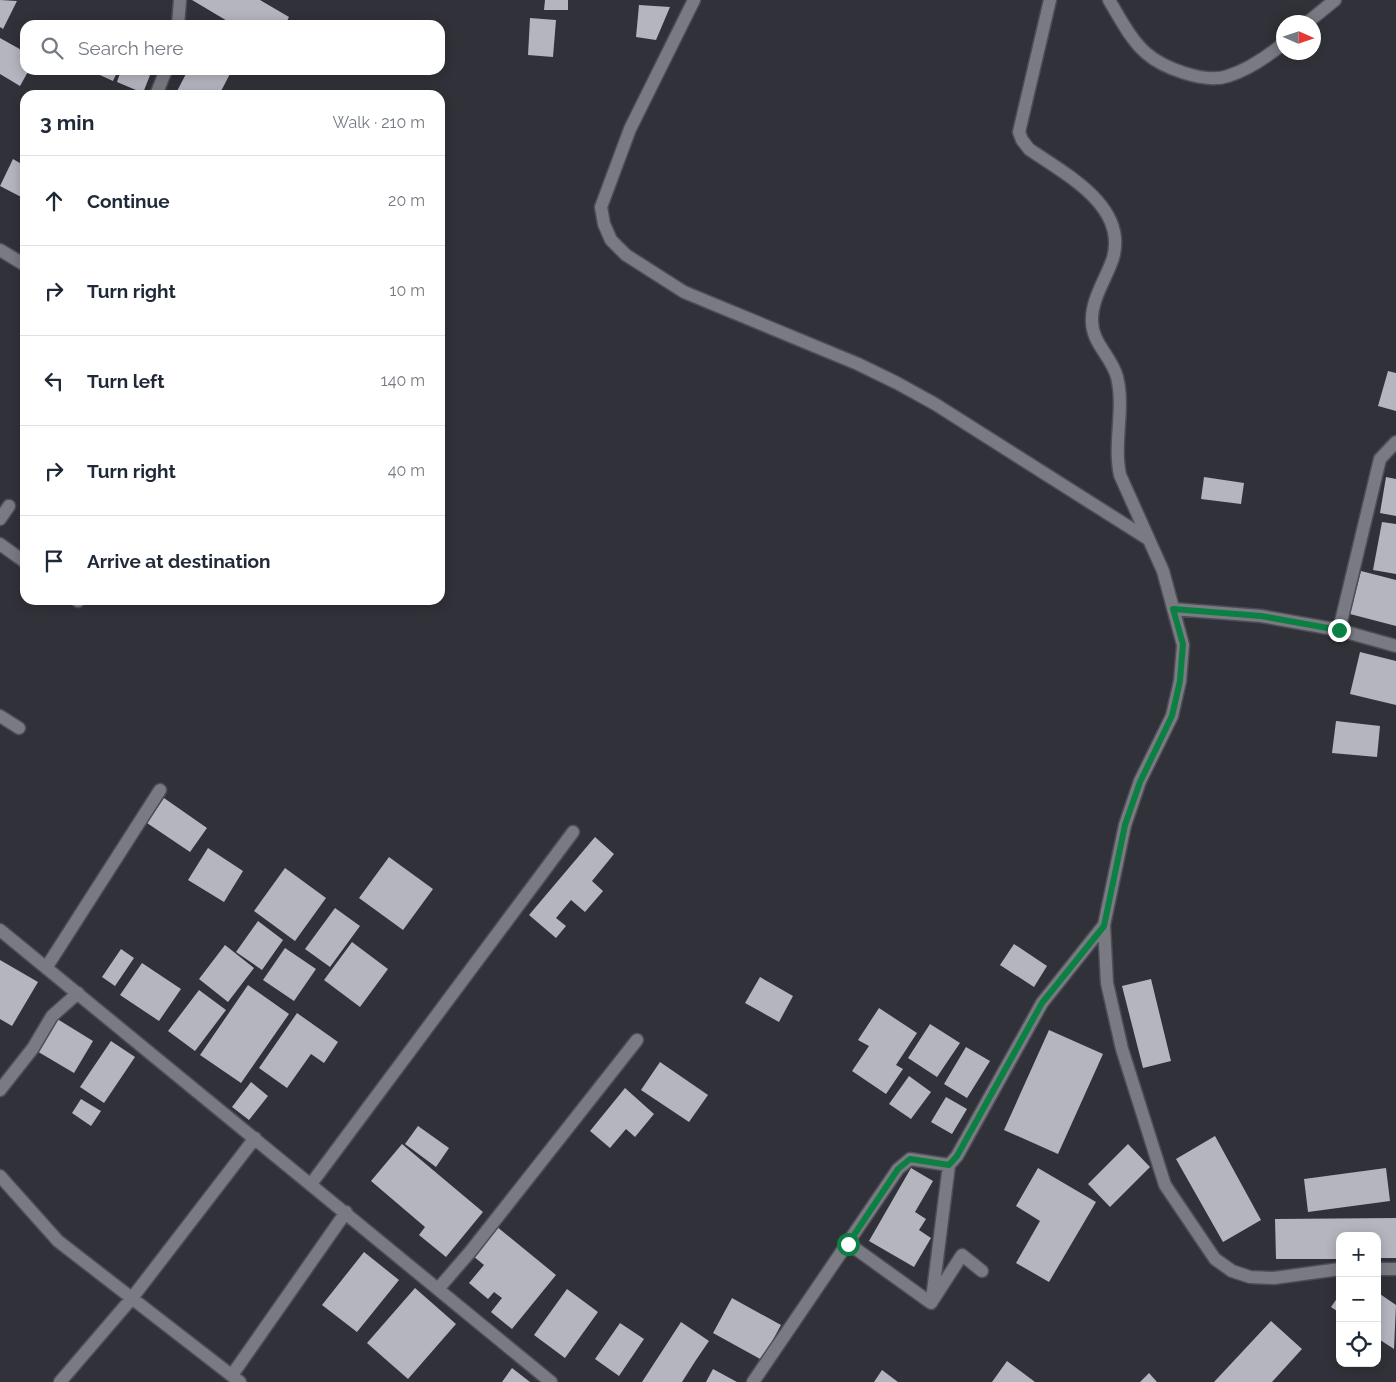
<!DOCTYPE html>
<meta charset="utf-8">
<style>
:root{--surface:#fff;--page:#f6f6f7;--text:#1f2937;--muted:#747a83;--line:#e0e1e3}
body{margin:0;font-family:Raleway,sans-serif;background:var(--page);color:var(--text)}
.controls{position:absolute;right:15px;bottom:15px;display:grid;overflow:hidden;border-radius:10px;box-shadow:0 2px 12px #0003}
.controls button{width:45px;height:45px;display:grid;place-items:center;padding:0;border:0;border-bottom:1px solid var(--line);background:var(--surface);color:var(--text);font:25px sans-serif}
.compass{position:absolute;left:1276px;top:15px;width:45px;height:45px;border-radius:50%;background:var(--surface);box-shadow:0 2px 12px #0003;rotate:93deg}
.stop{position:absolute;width:15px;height:15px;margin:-11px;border:4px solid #0b8043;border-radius:50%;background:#fff}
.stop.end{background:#0b8043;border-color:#fff;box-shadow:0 1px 5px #0008}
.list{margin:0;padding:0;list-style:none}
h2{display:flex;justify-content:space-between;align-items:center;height:65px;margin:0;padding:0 20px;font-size:21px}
h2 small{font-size:16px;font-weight:400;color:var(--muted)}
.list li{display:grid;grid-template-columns:32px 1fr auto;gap:15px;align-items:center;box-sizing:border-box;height:90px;padding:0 20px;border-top:1px solid var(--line)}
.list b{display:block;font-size:19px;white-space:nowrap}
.list em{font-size:16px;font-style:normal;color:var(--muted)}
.icon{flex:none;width:28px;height:28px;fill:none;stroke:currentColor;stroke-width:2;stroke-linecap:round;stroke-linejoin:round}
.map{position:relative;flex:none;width:1396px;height:1382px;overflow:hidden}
.search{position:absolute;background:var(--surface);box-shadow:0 2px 12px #0003;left:20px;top:20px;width:425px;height:55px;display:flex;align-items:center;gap:12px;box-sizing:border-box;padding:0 18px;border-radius:15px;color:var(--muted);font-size:19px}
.panel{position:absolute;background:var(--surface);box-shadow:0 2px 12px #0003;left:20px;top:90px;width:425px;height:515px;border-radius:15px}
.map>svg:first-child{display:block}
.building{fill:#b5b5bf}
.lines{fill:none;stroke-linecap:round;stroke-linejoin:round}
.minor-casing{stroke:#4d4e55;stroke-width:15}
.minor{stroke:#7a7a83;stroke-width:12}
.route{stroke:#0b8043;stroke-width:6}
</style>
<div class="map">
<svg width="1396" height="1382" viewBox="0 0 1396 1382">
<rect width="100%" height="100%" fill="#313139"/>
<path class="building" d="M0,0L17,1L3,29L0,27Z
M192,0H260L289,17L285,25H234Z
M545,0H568V10H544Z
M639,5L670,7L656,40L636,37Z
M530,18L556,20L553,57L528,55Z
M0,38L25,52V70H29L20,86L0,74Z
M89,70H118L113,81Z
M121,70H152L143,93L117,82Z
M188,70H232L219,95H175Z
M13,159L25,166V199L0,186Z
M1388,371L1396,373V411L1378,406Z
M1204,477L1244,483L1241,504L1201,499Z
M1386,477L1396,479V516L1380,513Z
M1382,522L1396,524V574L1373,570Z
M1361,571L1396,580V626L1350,614Z
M1360,652L1396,661V705L1350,694Z
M1336,721L1380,726L1377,757L1332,753Z
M164,798L207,828L190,852L147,823Z
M595,837L614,854L592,881L603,891L585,912L571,900L556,918L566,926L556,938L529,915Z
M208,848L243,871L224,902L188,880Z
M389,857L433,889L403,930L359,898Z
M285,868L326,898L295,941L254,911Z
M335,908L360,926L330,967L305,949Z
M258,921L283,940L262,970L236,952Z
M352,942L388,969L360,1007L324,980Z
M1014,944L1047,966L1034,987L1000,965Z
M225,945L254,968L228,1002L199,979Z
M285,948L316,969L294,1001L263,980Z
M121,949L134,958L115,986L102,977Z
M0,960L38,982L12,1026L0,1019Z
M142,963L181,989L159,1021L120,995Z
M760,977L793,996L779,1022L745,1003Z
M1151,979L1171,1061L1143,1068L1122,986Z
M248,985L289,1014L241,1083L200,1055Z
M199,990L226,1010L195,1051L168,1031Z
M879,1008L917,1033L896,1065L903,1069L886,1094L852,1071L869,1046L858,1040Z
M297,1013L338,1042L324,1063L311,1054L287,1088L259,1068Z
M54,1017L93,1041L74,1073L35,1050Z
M930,1024L960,1043L937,1077L908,1058Z
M1049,1030L1103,1054L1058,1154L1004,1130Z
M111,1041L135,1057L104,1103L80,1087Z
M966,1047L990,1061L967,1098L944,1084Z
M660,1062L708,1095L689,1122L641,1090Z
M909,1076L931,1092L911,1119L889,1104Z
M251,1082L268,1096L249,1120L232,1107Z
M625,1088L654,1114L635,1137L626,1129L610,1148L590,1131Z
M946,1097L967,1109L952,1134L931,1122Z
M81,1099L101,1111L91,1126L72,1113Z
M418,1126L449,1148L436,1167L405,1144Z
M1215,1136L1261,1220L1223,1242L1176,1159Z
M402,1144L483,1212L446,1257L419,1235L425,1227L371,1181Z
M1128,1144L1150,1167L1110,1207L1088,1184Z
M911,1168L933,1181L915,1212L926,1219L919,1230L931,1238L914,1267L869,1241Z
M1038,1168L1096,1202L1049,1282L1016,1263L1040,1221L1016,1206Z
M1386,1168L1390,1201L1308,1212L1304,1179Z
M1396,1218V1258H1377V1236H1340V1259H1276L1275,1219Z
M496,1226L556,1275L512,1329L491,1312L502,1298L494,1292L488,1299L469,1283L484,1265L473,1256Z
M364,1252L399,1280L357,1332L322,1305Z
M415,1288L456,1324L408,1379L367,1343Z
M567,1289L598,1312L565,1358L534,1335Z
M1377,1292L1396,1305L1394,1349L1377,1338Z
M1340,1294V1313L1331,1307Z
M732,1298L781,1325L762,1360L713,1333Z
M1271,1321L1302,1349L1272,1382H1214Z
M681,1322L709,1341L696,1360L682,1382H642Z
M620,1323L644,1339L619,1376L595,1359Z
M1007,1361L1035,1382H992Z
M512,1368L530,1382H502Z
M713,1369L737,1382H706Z
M882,1370L898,1382H874Z
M1149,1373L1157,1382H1140Z"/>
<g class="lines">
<g class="minor-casing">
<path id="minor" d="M694,0L630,129L601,207L604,224L611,240L626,255L684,292L858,364L897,383L935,404L1148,539
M1050,0L1019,132L1022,140L1029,149C1063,173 1128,205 1113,258C1107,277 1092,298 1092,319C1091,343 1111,355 1117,377C1125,409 1113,443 1120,475L1163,571L1183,645L1180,681L1172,716L1140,781L1125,825L1104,925L1107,983L1122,1049L1165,1185L1215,1259L1232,1271L1250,1277L1274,1278L1340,1269
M1109,0C1119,17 1131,40 1146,53C1163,68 1205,84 1228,76C1247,70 1268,56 1284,43
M1308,22L1335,0
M178,25L180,0
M156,95L166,70
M0,250L25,265
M0,519L9,506
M0,544L25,562
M77,600L78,601
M1173,609L1261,616L1339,630L1396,646
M1339,630L1380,459L1396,442
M0,716L19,728
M0,930L551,1382
M46,968L160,790
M0,1090L33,1048L52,1016L78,993
M0,1176L58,1241L240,1382
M311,1184L573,832
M849,1244L931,1303L962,1255L982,1271
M1377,1269H1396
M438,1289L470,1252L637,1040
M932,1299L949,1165
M232,1375L346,1212
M60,1382L132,1298L255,1138
M753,1382L898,1169L910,1159L949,1165L957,1156L1042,1003L1104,925"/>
</g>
<use href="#minor" class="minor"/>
</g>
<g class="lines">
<path class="route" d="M848,1244L898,1169L910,1159L949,1165L957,1156L1042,1003L1104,926L1125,825L1140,782L1172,716L1180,681L1183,644L1173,609L1261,616L1339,630"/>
</g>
</svg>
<div class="controls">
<button>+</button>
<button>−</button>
<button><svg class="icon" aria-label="locate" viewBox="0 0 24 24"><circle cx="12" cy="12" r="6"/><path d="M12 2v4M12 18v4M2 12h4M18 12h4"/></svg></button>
</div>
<svg class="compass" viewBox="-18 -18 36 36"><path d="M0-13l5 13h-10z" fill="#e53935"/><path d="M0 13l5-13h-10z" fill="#747a83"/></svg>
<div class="stop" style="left:848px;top:1244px"></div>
<div class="stop end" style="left:1339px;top:630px"></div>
<div class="search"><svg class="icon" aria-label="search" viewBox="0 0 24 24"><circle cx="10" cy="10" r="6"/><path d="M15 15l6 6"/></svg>Search here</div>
<section class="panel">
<h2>3 min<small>Walk · 210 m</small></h2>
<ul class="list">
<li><svg class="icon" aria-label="ahead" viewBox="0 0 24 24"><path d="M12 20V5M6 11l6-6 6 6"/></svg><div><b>Continue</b></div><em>20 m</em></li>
<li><svg class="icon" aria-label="right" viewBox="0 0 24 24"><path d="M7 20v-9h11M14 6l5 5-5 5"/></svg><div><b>Turn right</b></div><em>10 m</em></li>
<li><svg class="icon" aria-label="left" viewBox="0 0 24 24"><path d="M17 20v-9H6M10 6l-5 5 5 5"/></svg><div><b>Turn left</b></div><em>140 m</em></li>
<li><svg class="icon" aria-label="right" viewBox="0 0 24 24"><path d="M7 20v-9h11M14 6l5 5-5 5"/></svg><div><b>Turn right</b></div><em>40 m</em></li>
<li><svg class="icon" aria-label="arrive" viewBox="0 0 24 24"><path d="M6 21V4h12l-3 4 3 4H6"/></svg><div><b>Arrive at destination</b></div></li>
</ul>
</section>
</div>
